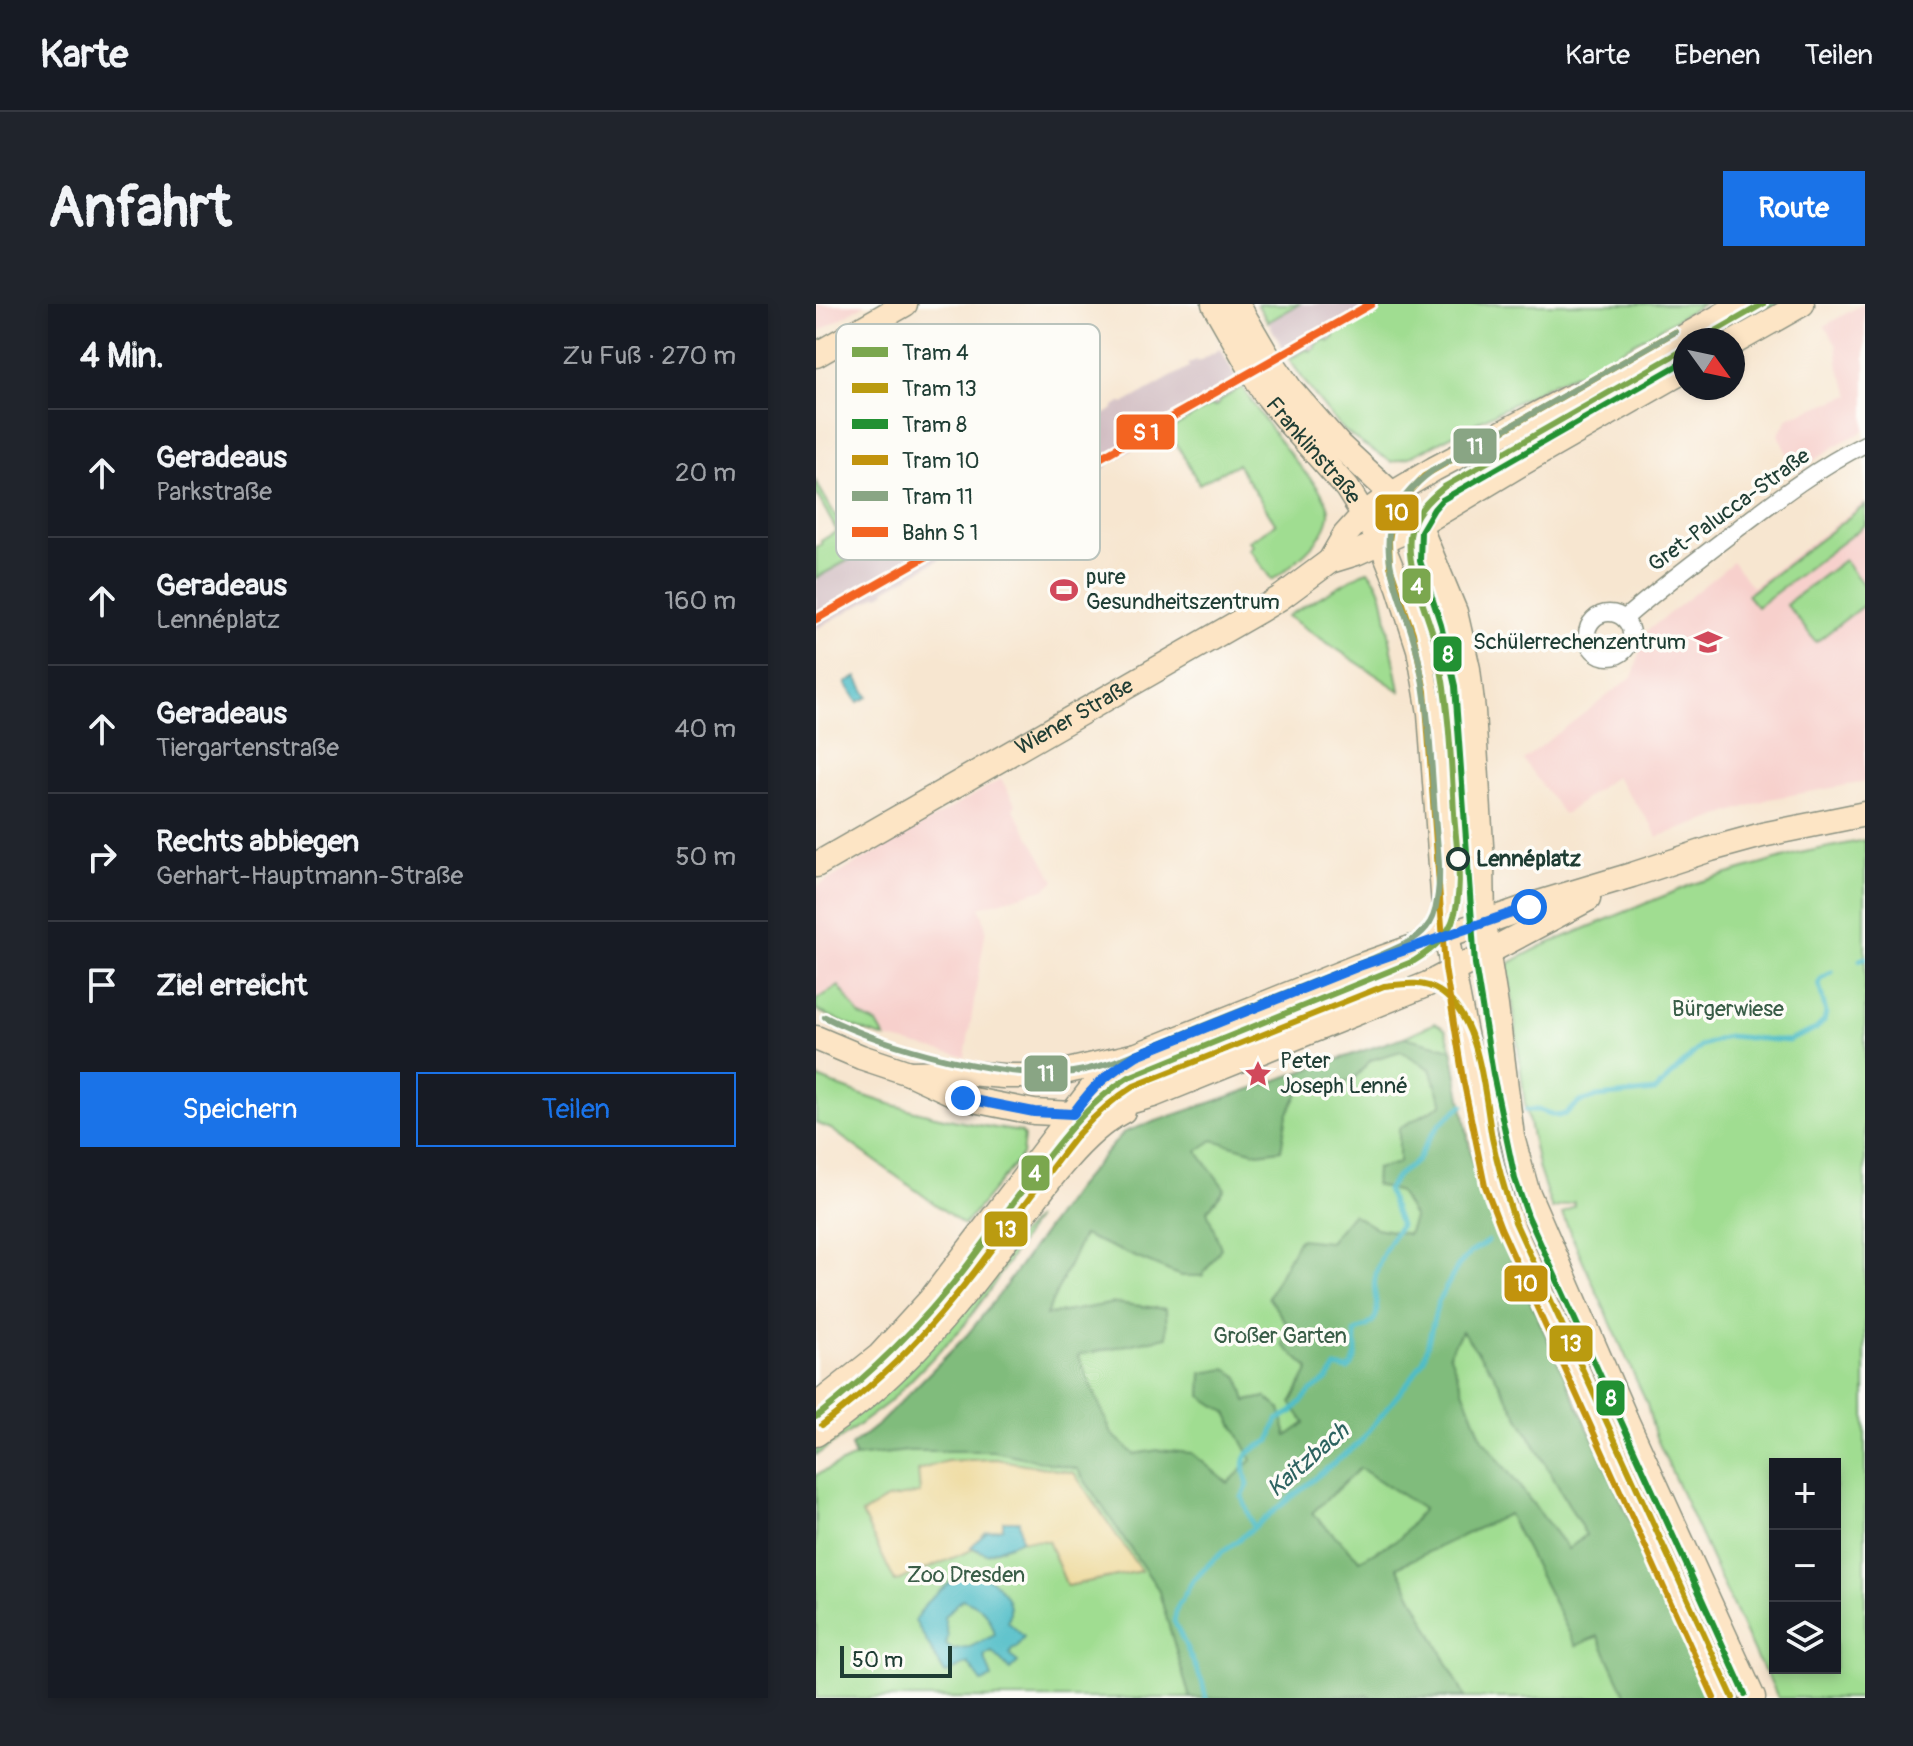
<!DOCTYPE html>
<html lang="de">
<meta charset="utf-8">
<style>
:root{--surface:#171b24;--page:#20242c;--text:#f1f3f6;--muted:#9ea1a6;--line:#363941;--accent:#1a73e8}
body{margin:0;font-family:Pangolin,sans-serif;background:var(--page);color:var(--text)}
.controls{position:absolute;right:24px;bottom:24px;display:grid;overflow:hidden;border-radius:0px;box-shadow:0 4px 12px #0003}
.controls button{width:72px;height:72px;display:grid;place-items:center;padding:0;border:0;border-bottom:2px solid var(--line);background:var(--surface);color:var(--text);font:40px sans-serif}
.compass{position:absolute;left:857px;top:24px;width:72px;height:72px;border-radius:50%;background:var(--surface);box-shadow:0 4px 12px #0003;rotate:123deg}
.scale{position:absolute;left:24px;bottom:20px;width:112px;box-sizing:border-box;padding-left:8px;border:4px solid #1f3d34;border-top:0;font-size:22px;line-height:28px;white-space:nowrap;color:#1f3d34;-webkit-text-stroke:6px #fdfcf7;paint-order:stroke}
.stop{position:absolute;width:24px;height:24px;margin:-18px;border:6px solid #1a73e8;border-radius:50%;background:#fff}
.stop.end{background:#1a73e8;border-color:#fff;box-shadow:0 2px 8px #0008}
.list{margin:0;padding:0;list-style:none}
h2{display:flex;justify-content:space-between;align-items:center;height:104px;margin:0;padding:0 32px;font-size:34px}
h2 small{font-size:26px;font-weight:400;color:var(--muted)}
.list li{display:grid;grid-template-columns:52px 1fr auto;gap:24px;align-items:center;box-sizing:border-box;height:128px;padding:0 32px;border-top:2px solid var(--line)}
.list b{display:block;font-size:30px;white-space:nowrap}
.list p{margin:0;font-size:26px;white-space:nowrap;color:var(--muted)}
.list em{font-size:26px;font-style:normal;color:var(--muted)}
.actions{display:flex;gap:16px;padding:24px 32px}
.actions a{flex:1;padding:18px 0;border:2px solid var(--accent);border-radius:0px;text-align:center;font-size:28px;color:var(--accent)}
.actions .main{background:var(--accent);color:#fff}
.icon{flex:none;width:44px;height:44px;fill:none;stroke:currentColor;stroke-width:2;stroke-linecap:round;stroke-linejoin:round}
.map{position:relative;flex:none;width:1049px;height:1394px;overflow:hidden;border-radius:0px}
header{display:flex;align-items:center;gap:48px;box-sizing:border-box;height:112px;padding:0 40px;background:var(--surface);border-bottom:2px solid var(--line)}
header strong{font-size:38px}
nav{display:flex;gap:44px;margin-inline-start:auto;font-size:28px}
.intro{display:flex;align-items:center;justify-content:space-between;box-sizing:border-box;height:192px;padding:0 48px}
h1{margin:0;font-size:56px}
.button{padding:20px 36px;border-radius:0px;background:var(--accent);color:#fff;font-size:28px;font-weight:700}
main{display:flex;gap:48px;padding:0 48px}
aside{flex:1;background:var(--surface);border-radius:0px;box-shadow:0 4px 12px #0003}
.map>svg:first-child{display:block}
.built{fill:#f7d0cc}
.industrial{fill:#d2bec3}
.green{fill:#a0dd91;stroke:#608d62;stroke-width:2;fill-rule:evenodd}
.forest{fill:#80bc7b;stroke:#507c58;stroke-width:2;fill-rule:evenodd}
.sand{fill:#eeda9e;stroke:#868c69;stroke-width:2}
.water{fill:#4fbdc7;stroke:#377d7e;stroke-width:2;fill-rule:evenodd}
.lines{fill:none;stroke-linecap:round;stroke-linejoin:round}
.stream{stroke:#4fbdc7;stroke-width:5}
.street-casing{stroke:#8b9282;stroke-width:19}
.secondary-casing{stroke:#8b9282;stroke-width:27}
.street{stroke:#fff;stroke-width:16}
.secondary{stroke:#fde5c5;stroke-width:24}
.rail-1-casing{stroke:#fdfcf7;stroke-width:14}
.rail-1{stroke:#f36421;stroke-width:8}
.tram-1-casing{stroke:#fdfcf7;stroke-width:12}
.tram-2-casing{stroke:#fdfcf7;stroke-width:12}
.tram-3-casing{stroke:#fdfcf7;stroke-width:12}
.tram-4-casing{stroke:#fdfcf7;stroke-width:12}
.tram-5-casing{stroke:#fdfcf7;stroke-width:12}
.tram-1{stroke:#7ba74e;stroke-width:6}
.tram-2{stroke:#ba9b10;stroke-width:6}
.tram-3{stroke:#229133;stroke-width:6}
.tram-4{stroke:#c2930d;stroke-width:6}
.tram-5{stroke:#89a584;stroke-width:6}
.route{stroke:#1a73e8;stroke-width:10}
.stop-dot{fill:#fdfcf7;stroke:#1f3d34;stroke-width:4}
.labels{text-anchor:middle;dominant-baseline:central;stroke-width:7;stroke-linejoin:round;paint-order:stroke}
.street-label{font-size:22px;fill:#1f3d34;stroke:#fdfcf7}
.poi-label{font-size:22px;fill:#1f3d34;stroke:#fdfcf7;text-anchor:start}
.stop-label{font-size:22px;font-weight:bold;fill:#1f3d34;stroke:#fdfcf7;text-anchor:start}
.park-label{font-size:22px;fill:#395d47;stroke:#fdfcf7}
.water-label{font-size:24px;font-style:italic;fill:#2d6360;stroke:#fdfcf7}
.key{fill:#fdfcf7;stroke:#bac3bc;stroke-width:2}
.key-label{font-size:22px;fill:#1f3d34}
.line-badge{stroke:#fdfcf7;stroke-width:3}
.badge-label{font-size:22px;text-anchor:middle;font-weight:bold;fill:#fff}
</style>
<header>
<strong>Karte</strong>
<nav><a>Karte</a><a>Ebenen</a><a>Teilen</a></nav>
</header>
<div class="intro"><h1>Anfahrt</h1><a class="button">Route</a></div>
<main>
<aside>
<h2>4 Min.<small>Zu Fuß · 270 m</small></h2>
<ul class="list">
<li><svg class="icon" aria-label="ahead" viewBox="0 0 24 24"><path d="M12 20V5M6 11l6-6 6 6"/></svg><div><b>Geradeaus</b><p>Parkstraße</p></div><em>20 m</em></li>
<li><svg class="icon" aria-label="ahead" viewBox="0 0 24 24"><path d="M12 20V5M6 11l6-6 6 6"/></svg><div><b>Geradeaus</b><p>Lennéplatz</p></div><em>160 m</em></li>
<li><svg class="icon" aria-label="ahead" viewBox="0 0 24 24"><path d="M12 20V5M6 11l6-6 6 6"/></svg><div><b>Geradeaus</b><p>Tiergartenstraße</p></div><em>40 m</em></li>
<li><svg class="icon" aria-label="right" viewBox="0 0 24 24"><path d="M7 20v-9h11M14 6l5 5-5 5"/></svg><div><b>Rechts abbiegen</b><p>Gerhart-Hauptmann-Straße</p></div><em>50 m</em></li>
<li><svg class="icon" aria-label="arrive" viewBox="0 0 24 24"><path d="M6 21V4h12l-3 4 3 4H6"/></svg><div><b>Ziel erreicht</b></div></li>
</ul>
<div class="actions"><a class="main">Speichern</a><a>Teilen</a></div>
</aside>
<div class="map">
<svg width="1049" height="1394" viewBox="0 0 1049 1394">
<rect width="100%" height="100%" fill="#fdfcf7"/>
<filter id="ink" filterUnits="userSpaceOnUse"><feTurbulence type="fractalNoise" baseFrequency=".0125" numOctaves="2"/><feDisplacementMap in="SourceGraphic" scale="16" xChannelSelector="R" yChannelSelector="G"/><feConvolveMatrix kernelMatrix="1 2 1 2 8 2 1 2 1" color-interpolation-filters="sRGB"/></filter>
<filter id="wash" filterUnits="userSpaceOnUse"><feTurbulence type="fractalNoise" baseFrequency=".006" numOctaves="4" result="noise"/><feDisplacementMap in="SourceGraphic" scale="32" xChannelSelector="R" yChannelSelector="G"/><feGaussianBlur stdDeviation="1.8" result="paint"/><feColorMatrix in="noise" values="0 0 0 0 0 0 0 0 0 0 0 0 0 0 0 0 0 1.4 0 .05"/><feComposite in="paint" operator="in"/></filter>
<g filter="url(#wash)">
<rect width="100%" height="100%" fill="#f7e6d0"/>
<path class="built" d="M0,0H50L0,29Z
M1047,0H1049V127L1026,138L980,168L962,131L973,113L1035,91L1023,65L1020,40L1008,22Z
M1049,198V478L953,495L841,533L835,520L799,472L748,511L707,456L817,372L830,328L917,258L936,283Z
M185,475L200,501L197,504L239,577L228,585L164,603L170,624L149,753L69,734L37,723L0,706V583Z"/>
<path class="industrial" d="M484,0H572L518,31L519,34L493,48L491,45L473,55L452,18L470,8L475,1L477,4Z
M404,45L426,83L412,91L405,99L398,103L396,101L351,126L329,139V141L323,145L321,143L292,160V162L286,166L284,164L181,223V226L175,230L173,227L69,286L70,288L63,292L61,291L0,325V275L39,252L38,250L46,245L48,247L150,189L149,187L157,182L159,184L261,126L260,123L268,119L270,121L298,105V102L305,98L307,100L373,63L372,60L380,56L382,58Z"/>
<path class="green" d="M441,0H483L452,18Z
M572,0H887L772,65L737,79L596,152L576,158C560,148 542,139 528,126C507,105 490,79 473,55L492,45L494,47L500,44L499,41L510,35L513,38L518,34L517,31Z
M940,0H968L905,36H877Z
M869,40V57L654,179L645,163Z
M426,83C442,108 459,131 477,154C486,166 497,176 505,188C509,195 514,203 513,211C510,236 475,262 456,276L433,245L437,242L433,237L460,220L421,160L383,180L353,126L396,101L398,103L404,99L403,97Z
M0,178L40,247V252L0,274V243L6,240L5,237L21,227L0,189Z
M1049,201V221L941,303L931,291Z
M1028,256L1049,283V300L1000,338L970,300Z
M552,267C570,283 569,312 574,335C577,352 581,369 584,387L471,312L546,269Z
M620,275L649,400L620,402L593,286L599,283L603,295L616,290L613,277Z
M643,409L653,563L638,564L628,410Z
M1049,536V1394H962L954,1376L940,1353L839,1131L831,1100L746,910L758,902V898L736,905L723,866L709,800L692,662L695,658L724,643L877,580L984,549ZM959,1160H1019V1364H959Z
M23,682L44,712L61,720L69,734L37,723L0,706V696Z
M619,719L629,725L636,745L660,878L895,1394H0V1171L39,1153L35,1142L64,1119L151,1031L183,991L259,885L308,828L588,733Z
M0,773C66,802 134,818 205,828L208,832L206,851L148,921L15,825L0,819Z
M220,914L174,986L145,1025L72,1099L28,1132L0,1151V1139Z"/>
<path class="forest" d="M588,733L636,745L660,878L895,1394H811L782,1332L760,1342L692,1210L581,1263L649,1393L557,1394L552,1391L506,1392L499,1394H374L342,1285L261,1165L178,1147H93L39,1153L35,1142L64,1119L151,1031L183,991L259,885L308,828ZM585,747L614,765L627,800L583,824V859L560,865L559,881L583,888L598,914L592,930L560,924L536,910L513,938L483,935L452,993L471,1020L467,1041L493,1065L475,1099L489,1119L471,1132L464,1105L450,1093L430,1097L423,1073L410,1065L386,1069L385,1092L411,1109L436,1156L412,1179L376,1149L342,1146L318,1150L296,1130L262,1051L351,1033L350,1005L299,999L230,1011L267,931L365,972H386L405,944L391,907L409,885L381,847L397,836L442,849L465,846L471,811L486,781L535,778L555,756ZM646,1027L678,1070L770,1231L752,1245L666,1134L633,1049ZM544,1164L607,1205L585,1233L544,1256L496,1209Z"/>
<path class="sand" d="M180,1155L258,1169L325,1267L251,1282L232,1237L205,1236L171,1250L158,1245L79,1278L46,1210L71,1195L104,1189L102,1166L131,1157Z"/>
<path class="water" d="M41,373L52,393L42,398L30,379Z
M187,1217H203L205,1236L171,1250L155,1243L170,1228L187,1224Z
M167,1271C184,1281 200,1297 192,1318L208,1333L201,1344L195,1346L194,1352L202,1358L194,1366L176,1348L168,1352L176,1374L166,1378L152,1359L129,1370L99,1317L111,1298L138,1275ZM146,1295C168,1303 173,1309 179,1331L152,1344L137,1346L130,1341L132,1332L128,1313Z"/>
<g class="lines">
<path class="stream" d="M1044,656L1049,654
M710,806H723L742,812L749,810L764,798L781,793L839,787L885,742L911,732L972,737L1000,725L1008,717L1010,709L1003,680L1005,675L1016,668
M438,1224L426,1193L432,1181C424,1153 428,1148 454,1137L461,1116L476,1108L495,1087L512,1075L520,1063L532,1065C543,1056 540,1041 539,1028C575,1013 555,1002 559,975C562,956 574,937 584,921L571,886L582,871L601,857L612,836L624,820L647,801
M390,1394L386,1377L358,1317L361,1304L376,1278L397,1256L544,1138L597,1072L608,1055L622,998L642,962L654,949L672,937"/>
</g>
</g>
<g filter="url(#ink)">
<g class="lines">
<g class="street-casing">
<path id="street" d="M771 331a22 22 0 1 1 44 0a22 22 0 1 1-44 0Z
M808,315C842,285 879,258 915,230C958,197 1000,164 1049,140"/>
</g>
<g class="secondary-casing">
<g id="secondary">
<path id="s1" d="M398,0L448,88L474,120L531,184L565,238L583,283L603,345L614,409L630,631L671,843L681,882L698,927L910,1394"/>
<path d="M421,0L449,48L475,86L523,141L576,190L603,221L639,308L652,365L657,407L666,558L667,620L680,702L696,833L711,887L811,1118L937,1394"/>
<path d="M917,39L986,0"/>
<path d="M0,51L89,0"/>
<path d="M514,257L529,231L547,211L576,190L618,165L750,95L780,83L926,0"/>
<path id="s2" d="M0,561L444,306L464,294L514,257L540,249L603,221L703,161L869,66"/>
<path d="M0,734L45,753L93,769L147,794L218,808L257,810L278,808L337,791L612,680L772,595"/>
<path d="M93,769L142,768L187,772H220L252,767L321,751L543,662L723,599L816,571L895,545L946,531L1049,510"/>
<path d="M0,1102L63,1052L115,995L276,784L291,770L309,759"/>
<path d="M0,1130C71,1083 126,1021 177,953C212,907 256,834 307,807"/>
</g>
</g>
<use href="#street" class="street"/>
<use href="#secondary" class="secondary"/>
<g class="rail-1-casing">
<path id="rail-1" d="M0,315L555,0"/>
</g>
<use href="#rail-1" class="rail-1"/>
<g class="tram-1-casing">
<path id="tram-1" d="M884,36L947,0
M0,1113C55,1070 104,1022 147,967C173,933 197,898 223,864C250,829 276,796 313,773L598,657C614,647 628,636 636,618C649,585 640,544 638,509C635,454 633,399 621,345C613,310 590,268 594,232C597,210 612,196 628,183L869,45"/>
</g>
<g class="tram-2-casing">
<path id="tram-2" d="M6,1121C45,1091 82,1059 114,1022C168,961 212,892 263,829C280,810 297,795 318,782L568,682C587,680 606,676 623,687C665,713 668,790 676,834C682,863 690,891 699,918L917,1394"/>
</g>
<g class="tram-3-casing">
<path id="tram-3" d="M869,57L626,196L618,205L605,227L604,257L625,321L639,382L659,660L677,770L699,875L712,912L929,1390"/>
</g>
<g class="tram-4-casing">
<path id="tram-4" d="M859,28L608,172L594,187L576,217L573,237L574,262L597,329L609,387L629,664L647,775L669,882L685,924L898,1394"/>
</g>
<g class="tram-5-casing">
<path id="tram-5" d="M9,713C67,743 193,777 257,768C296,762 335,743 372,728C434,703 496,678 558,654C575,646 598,639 610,624C617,616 620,605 621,596C626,568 621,539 619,511C615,456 613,401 601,348C592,308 566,266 574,224C579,200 597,181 616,167L859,28"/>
</g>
<use href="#tram-1" class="tram-1"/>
<use href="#tram-2" class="tram-2"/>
<use href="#tram-3" class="tram-3"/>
<use href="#tram-4" class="tram-4"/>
<use href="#tram-5" class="tram-5"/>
</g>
</g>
<g class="lines" filter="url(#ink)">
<path class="route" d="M147,794L218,808L257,810C279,780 290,771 321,751L543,662L713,603"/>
</g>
<defs>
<g id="stadium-bare" transform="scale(2.16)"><path d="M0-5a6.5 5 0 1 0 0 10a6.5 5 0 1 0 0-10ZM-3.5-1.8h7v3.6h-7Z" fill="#d1495b" stroke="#fdfcf7" stroke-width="2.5" paint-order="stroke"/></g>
<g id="school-bare" transform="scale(2.16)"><path d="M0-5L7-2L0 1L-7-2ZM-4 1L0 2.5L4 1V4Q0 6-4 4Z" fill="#d1495b" stroke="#fdfcf7" stroke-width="2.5" paint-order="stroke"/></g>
<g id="sight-bare" transform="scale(2.16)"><path d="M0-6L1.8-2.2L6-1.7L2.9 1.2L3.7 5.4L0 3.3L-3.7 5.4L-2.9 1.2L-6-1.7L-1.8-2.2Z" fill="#d1495b" stroke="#fdfcf7" stroke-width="2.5" paint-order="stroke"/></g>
</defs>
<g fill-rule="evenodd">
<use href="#stadium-bare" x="248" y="286"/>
<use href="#school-bare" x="892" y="338"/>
<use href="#sight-bare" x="442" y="770"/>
</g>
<circle class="stop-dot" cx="642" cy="555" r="10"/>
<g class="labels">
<g class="street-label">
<text stroke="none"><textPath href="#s1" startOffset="178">Franklinstraße</textPath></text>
<text transform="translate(913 206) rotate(-36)">Gret-Palucca-Straße</text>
<text stroke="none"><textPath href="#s2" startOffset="298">Wiener Straße</textPath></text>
</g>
<g class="poi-label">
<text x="270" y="273">pure<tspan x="270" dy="25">Gesundheitszentrum</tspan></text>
<text x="870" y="338" text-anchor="end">Schülerrechenzentrum</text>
<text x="464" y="757">Peter<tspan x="464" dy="25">Joseph Lenné</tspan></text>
</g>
<g class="stop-label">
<text x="660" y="555">Lennéplatz</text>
</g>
<g class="park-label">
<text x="912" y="705">Bürgerwiese</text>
<text x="464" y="1032">Großer Garten</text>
<text x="150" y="1271">Zoo Dresden</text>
</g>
<g class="water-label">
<text transform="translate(492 1156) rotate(-41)">Kaitzbach</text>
</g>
</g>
<rect x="20" y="20" width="264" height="236" rx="12" class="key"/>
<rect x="36" y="43" width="36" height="10" fill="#7ba74e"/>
<rect x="36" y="79" width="36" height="10" fill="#ba9b10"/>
<rect x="36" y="115" width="36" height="10" fill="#229133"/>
<rect x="36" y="151" width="36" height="10" fill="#c2930d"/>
<rect x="36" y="187" width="36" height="10" fill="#89a584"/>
<rect x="36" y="223" width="36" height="10" fill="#f36421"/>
<g class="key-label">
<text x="86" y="56">Tram 4</text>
<text x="86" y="92">Tram 13</text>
<text x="86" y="128">Tram 8</text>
<text x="86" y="164">Tram 10</text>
<text x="86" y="200">Tram 11</text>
<text x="86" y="236">Bahn S 1</text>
</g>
<g class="line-badge">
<rect x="299" y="109" width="61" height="38" rx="8" fill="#f36421"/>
<rect x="636" y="123" width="46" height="38" rx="8" fill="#89a584"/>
<rect x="558" y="189" width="46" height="39" rx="8" fill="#c2930d"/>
<rect x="585" y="263" width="31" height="38" rx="8" fill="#7ba74e"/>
<rect x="616" y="331" width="31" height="38" rx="8" fill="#229133"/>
<rect x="207" y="750" width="46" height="39" rx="8" fill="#89a584"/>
<rect x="204" y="850" width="31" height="38" rx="8" fill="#7ba74e"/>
<rect x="167" y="906" width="46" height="38" rx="8" fill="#ba9b10"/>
<rect x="687" y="960" width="46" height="39" rx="8" fill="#c2930d"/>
<rect x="732" y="1020" width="46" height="39" rx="8" fill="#ba9b10"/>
<rect x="779" y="1075" width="31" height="38" rx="8" fill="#229133"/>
</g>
<g class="badge-label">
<text x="330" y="136">S 1</text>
<text x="659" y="150">11</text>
<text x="581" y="216">10</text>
<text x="601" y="290">4</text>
<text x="632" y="358">8</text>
<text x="230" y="777">11</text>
<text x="219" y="877">4</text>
<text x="190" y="933">13</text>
<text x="710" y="987">10</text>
<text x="755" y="1047">13</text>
<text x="795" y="1102">8</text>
</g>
</svg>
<div class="controls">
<button>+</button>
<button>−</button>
<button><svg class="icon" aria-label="layers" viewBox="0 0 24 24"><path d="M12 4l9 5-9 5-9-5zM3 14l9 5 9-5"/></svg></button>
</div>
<svg class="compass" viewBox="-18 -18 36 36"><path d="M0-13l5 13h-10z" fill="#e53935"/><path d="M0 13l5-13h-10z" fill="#9ea1a6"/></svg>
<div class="scale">50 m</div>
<div class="stop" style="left:713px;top:603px"></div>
<div class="stop end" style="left:147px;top:794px"></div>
</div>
</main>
